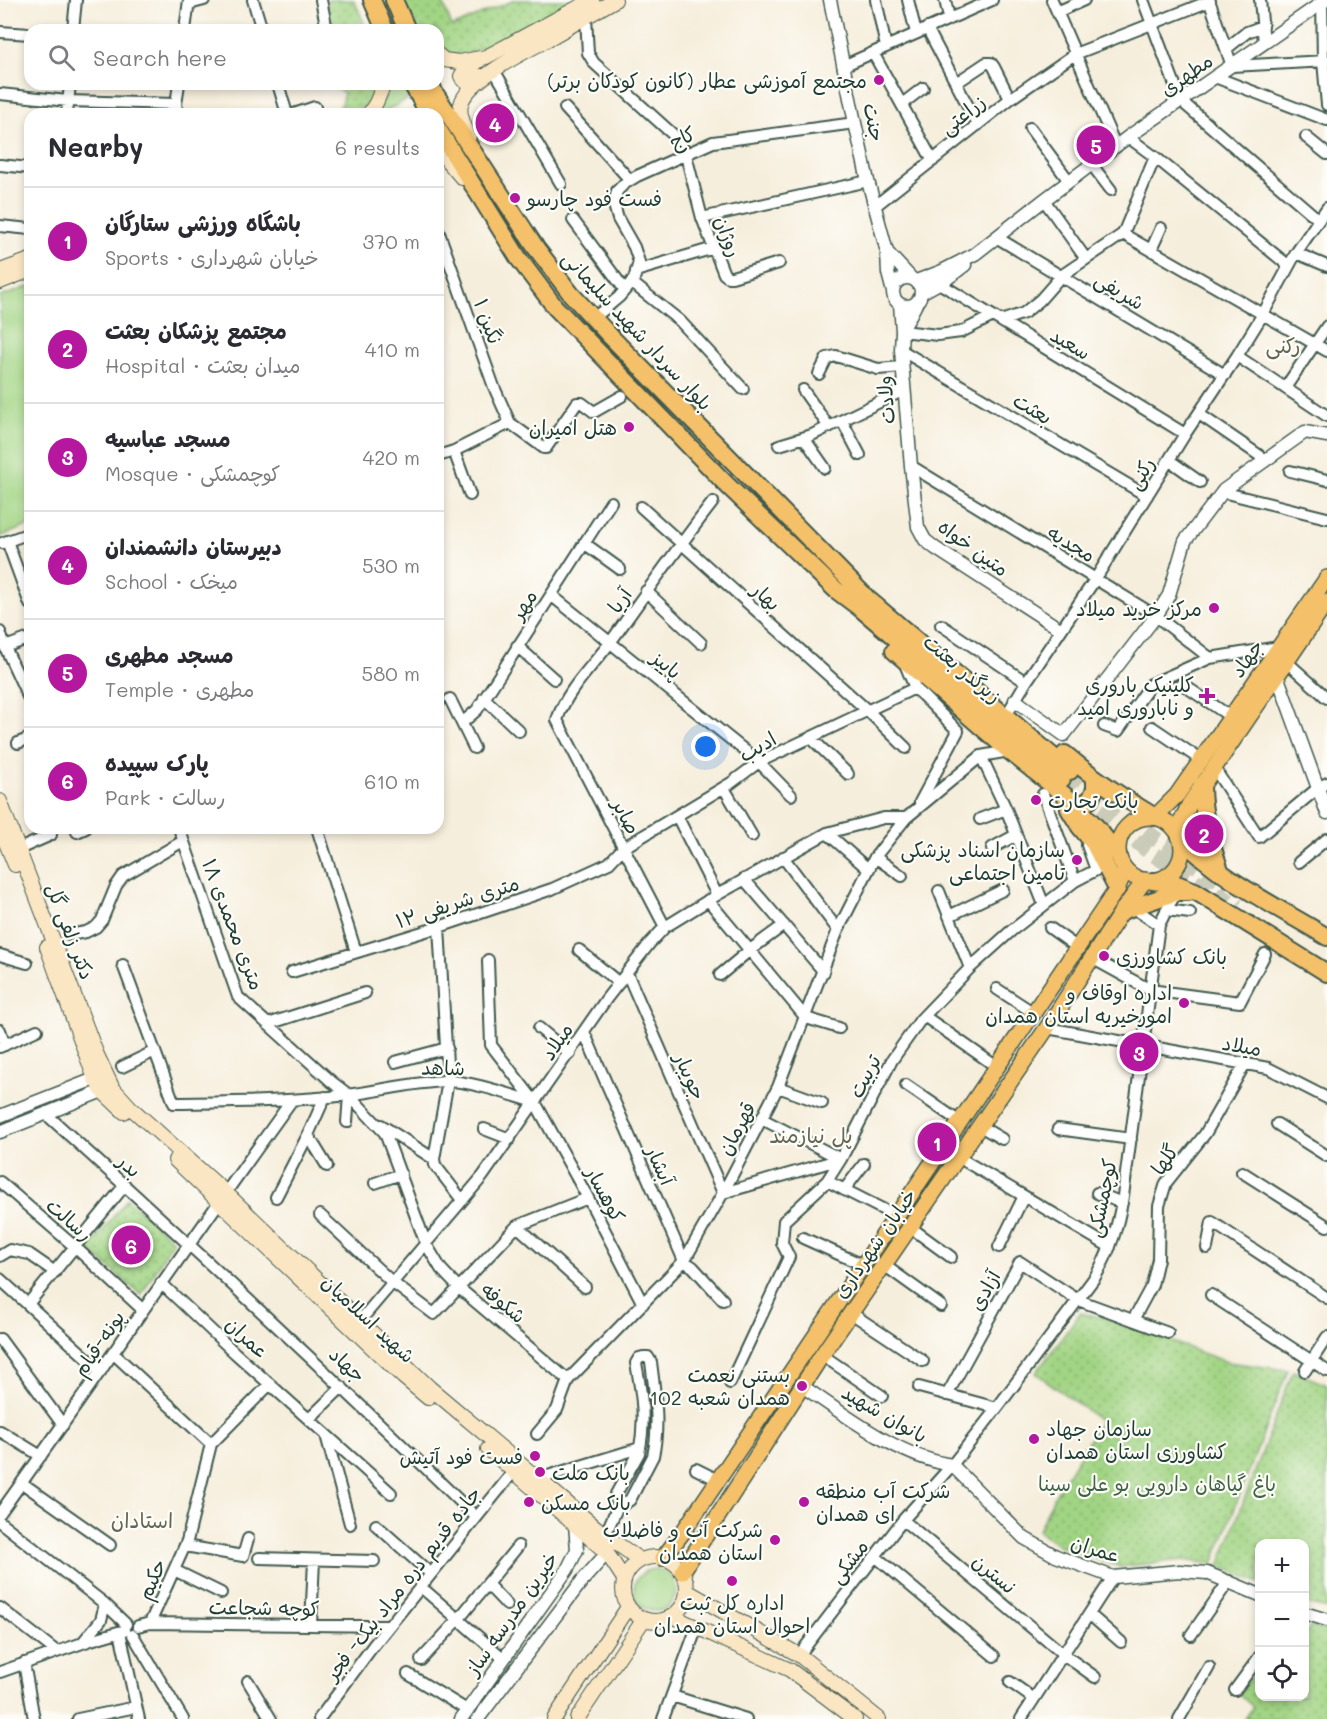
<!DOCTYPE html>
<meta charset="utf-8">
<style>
:root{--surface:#fff;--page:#f2f2f3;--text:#2b2b33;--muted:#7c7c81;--line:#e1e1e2;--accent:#b5179e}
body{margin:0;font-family:Mali,"Playpen Sans Arabic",sans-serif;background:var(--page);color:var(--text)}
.controls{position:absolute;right:18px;bottom:18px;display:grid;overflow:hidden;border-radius:12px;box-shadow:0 3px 9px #0003}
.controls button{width:54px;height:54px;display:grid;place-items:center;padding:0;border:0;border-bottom:2px solid var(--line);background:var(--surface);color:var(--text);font:30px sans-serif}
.you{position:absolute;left:706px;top:747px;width:21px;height:21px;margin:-15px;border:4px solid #fff;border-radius:50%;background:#1a73e8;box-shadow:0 0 0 9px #1a73e833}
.badge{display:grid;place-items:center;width:39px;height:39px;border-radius:50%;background:var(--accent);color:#fff;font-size:20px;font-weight:700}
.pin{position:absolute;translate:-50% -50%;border:3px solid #fff;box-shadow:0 2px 6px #0006}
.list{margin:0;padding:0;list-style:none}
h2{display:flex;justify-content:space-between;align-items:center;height:78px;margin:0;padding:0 24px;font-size:26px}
h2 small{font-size:20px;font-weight:400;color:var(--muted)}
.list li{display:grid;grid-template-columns:39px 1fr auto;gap:18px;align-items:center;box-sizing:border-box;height:108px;padding:0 24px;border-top:2px solid var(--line)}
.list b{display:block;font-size:22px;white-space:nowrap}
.list p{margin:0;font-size:20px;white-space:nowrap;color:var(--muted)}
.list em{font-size:20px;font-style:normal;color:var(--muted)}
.icon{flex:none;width:33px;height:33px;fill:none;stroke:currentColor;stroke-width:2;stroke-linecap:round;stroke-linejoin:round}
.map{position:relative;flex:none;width:1327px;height:1719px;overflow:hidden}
.search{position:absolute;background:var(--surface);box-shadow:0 3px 9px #0003;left:24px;top:24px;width:420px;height:66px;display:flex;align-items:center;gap:15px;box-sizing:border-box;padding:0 21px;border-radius:18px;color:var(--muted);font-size:22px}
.panel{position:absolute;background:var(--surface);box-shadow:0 3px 9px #0003;left:24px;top:108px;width:420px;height:726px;border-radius:18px}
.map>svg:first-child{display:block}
.grass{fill:#a1d483;stroke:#60885c;stroke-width:1.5}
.park{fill:url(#park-dots);stroke:#60885c;stroke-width:1.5}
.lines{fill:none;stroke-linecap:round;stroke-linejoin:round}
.trunk-tunnel{stroke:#cbcbba;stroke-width:16;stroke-dasharray:16 8;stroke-linecap:butt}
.minor-casing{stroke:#3f584d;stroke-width:14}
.tertiary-casing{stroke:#3f584d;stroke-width:15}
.secondary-casing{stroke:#3f584d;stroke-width:16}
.primary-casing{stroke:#3f584d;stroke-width:18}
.trunk-casing{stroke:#3f584d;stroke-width:20}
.minor{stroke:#fff;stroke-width:10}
.tertiary{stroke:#fff;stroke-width:12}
.secondary{stroke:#fbe6c3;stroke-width:14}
.primary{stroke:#f4c16a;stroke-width:15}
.trunk{stroke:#f4c16a;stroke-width:16}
.poi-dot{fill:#b5179e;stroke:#fdfcf7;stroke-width:2}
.labels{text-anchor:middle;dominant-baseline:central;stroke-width:4.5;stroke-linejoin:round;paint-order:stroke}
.street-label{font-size:20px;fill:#1f3d34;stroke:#fdfcf7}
.poi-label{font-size:20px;fill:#1f3d34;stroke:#fdfcf7;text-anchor:end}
.park-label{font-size:20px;fill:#406348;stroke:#fdfcf7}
.neighbourhood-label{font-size:21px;fill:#646753;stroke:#fdfcf7}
</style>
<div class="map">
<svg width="1327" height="1719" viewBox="0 0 1327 1719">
<defs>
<pattern id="park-dots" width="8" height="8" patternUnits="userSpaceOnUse" patternTransform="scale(1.5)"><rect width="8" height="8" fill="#a1d483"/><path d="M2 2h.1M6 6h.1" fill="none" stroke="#83ad6c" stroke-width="1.8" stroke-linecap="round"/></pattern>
</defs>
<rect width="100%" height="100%" fill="#fdfcf7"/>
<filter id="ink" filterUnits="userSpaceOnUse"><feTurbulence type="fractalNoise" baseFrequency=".0167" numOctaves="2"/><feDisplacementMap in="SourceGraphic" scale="12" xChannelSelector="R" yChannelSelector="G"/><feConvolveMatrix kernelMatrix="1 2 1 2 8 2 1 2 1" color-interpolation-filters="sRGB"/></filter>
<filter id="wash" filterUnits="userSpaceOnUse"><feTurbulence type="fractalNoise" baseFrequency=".008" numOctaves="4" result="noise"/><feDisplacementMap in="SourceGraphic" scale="24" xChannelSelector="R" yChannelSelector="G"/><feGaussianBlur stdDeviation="1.35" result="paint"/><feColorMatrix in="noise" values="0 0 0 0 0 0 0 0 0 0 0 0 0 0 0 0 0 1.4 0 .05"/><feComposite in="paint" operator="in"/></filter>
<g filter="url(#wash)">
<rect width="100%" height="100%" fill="#f6eedc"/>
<path class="grass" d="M389,84H405L412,97L380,114H374L383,102Z
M30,286V525L0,537V297Z
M634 1590a21 21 0 1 1 42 0a21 21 0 1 1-42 0Z"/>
<path class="park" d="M327,0H354L367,30H331Z
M402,0H442L452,27L514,0H579L471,53L459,56L448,54L438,48V30H418Z
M337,84H378L369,101L355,114H338L344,93L335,87Z
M127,1199L173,1241L141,1295L88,1249Z
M1080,1313L1110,1319L1227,1362L1288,1370L1213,1564L1183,1560L1120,1567L1058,1545L1038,1530L1055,1495L1101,1421L1036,1373Z
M1293,1371L1327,1385V1609L1305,1604L1304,1544H1260L1259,1583L1219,1566Z
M1310,1627L1327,1630V1719H1245L1253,1707L1239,1694L1259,1665L1260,1696H1304L1305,1634Z"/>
</g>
<g filter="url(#ink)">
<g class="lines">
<path class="trunk-tunnel" d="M1070,771L1156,839L1228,887
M1062,779L1148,851L1238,907"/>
<g class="minor-casing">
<path id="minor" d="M253,0L262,30
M321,0L327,30
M876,0L886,47
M908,0L916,33
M945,0L949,18
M1052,0L1116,147
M1143,0L1181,101L1319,220
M1209,0L1232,66L1327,61
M1260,0L1264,43
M1322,0L1323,61L1327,105
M189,4L204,0
M1057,12L1084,0
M586,17L588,53L594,63L678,139L686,155L702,218L724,274L728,277H732L779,263
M927,28L978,125
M73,30L76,0
M185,30L189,0
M0,32L30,34
M1226,49L1247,32L1263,26
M873,53L933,161
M843,66L992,0
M494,70L561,184
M1215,77L1327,120
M956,83L986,63H991L994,67L1010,99
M278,84L287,114
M0,94L68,101L176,104
M902,104L923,88
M565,108L630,180
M67,114L70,84
M178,114L176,104L179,84
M294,114L315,107
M1030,128L1069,181
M1306,137L1327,154
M1155,157L1289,266
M0,165L30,168
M1092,165L1111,190
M1044,200L1086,259
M875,206L1010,99L1075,54L1210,1
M702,218L868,181
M573,220L625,290
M0,226L30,229
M438,230L494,387L510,423L544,448H546L577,403H582L594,412L622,396
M1123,234L1327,351
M996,237L1225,375
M1151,250L1161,228
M1296,253L1327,266
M636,271L714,248
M631,282L680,321L743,389
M939,283L1185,434
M594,318L619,297L634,279L639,262L634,247L618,219L614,205L617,191L624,184L637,176L713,142L855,123
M1001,321L1024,313L1040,300L1061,276L1123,234L1155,157L1128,137
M902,331L938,335L961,332L993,316
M901,350L1147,496
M1237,356L1327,416
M819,374L827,358L836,356L878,369L902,367
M1285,388L1327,326
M803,390L829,427
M1199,414L1266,460
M842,421L860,455
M804,438L825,468
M779,445L812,435L904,390
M454,451L470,495
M438,456L454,451L510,423
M1169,460L1200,482
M911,466L1156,616L1210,658
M1290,471L1327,480
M1222,492L1327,518
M641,507L868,711L906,748
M7,541L30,604
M2,543L30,533
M584,543L620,569
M646,591L701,643
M551,595L759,762L791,795
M941,625L1026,682
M0,632L5,647L30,701
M517,646L554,679
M5,647L30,638
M1287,662L1327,698
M905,664L915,688L958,731L920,802
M1182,684L1231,717
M484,698L519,731
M450,699L474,748
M1010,709L1026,682L1096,578L1185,434L1237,356L1263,314L1296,253L1327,208
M462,723L477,710L611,502
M1104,726L1118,731L1151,684L1210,658L1279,647
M1152,727L1201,760
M811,738L848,774
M18,743L30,738
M981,756L1006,809L1044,905
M1214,768L1259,837L1318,788L1327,783
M724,788L752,836
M1043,794L1075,881
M677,816L717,895
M980,819L1006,809
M179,828L238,997L332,1082L349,1095L385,1133L426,1244L441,1269L459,1288L568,1380
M317,828L356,952
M77,832L86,828
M827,833L868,869
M992,848L1016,835
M19,849L51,835
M783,857L838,930
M875,857L902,876
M1299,862L1327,839
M744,879L824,972
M939,891L970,968
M708,900L806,1018L839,1028
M1132,907L1159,925
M1166,910L1190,913
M949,916L1003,890
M439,927L448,1081L434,1159L435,1165L462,1200
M665,927L557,720C567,689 593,666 612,640C645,594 678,547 713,502
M1050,928L1078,948
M69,935L86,932L96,927L102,920L116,886L123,876L183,841
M579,950L619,983
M0,955L27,963
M1092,958L1150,990L1240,1002L1265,954
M488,960L491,1045L535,1102L588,1198L643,1304
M123,965L174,1103C232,1102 290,1102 347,1095C380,1091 413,1082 447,1081C471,1081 511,1095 535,1102
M292,972L439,927L552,889L609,863L623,848L731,783L759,762L915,688
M627,973L723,1193L841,1159
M720,975L750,950L784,925
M997,989L1034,1013
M924,1016L997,1067
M268,1024L365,993
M539,1028L570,1054
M1047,1028L1268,1068L1327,1098
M0,1030L5,1045
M584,1032L684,1261L693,1267L723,1300
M0,1047L37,1030
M395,1062L447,1048
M122,1067L155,1051
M906,1085L960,1122
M778,1087L822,1103
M46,1114C192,1246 336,1380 476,1517
M762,1119L841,1159
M347,1122L349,1095
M1277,1124L1327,1156
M381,1125L434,1159
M980,1126L1002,1139
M484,1129L510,1139
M1058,1129L1131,1139
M308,1135L327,1166
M958,1157L1110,1247
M1242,1172L1327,1226
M827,1181L896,1216
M0,1182L75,1247L142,1309
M375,1183L401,1174
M844,1190L864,1164
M1097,1193L1122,1203
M276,1197L308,1135L325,1097
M320,1215L393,1283L434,1314L517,1226L588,1198
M517,1226L585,1287
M910,1227L951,1257
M803,1238L863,1265
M999,1247L1024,1196
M1207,1248L1212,1222L1327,1298
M0,1256L10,1250L29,1254L55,1272
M884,1265L941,1306
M0,1279L101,1371
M161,1283L235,1353L391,1493
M1211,1295L1327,1371
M28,1304L125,1185
M851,1313L923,1361
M1133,1320L1152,1285L1158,1259L1159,1206L1166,1183L1205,1134L1245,1064
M359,1322L483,1176L607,998L650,943L665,927L717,895L827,833L884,818H906
M0,1339L63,1425
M113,1353L211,1444
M822,1355L882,1396
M643,1357H648L651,1362C655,1394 660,1424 653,1456L630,1500L617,1508L616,1494L639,1453C646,1420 642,1395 636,1363L639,1358Z
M1305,1371L1327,1337
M730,1383L789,1257L782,1243L784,1221L827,1181L841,1159L892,1060L921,1019L970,968L1011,931L1075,881L1096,870L1087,845
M919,1387L997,1408
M947,1395L1020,1262L1078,1300L1168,1333
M309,1419L342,1387
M0,1431L41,1456
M537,1434L557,1410L568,1380L684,1261L723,1193L778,1087L838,930L875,857L906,818L981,756L1009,751
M326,1435L350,1524
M696,1469L718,1480
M538,1479L640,1448
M22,1483L110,1545
M0,1513C98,1376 193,1237 292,1100
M903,1520L1063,1654L1095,1677
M0,1522L105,1604L126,1624
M376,1525L431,1574
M605,1535L617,1508
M185,1546L243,1556L248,1539
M875,1556L994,1656
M259,1558L374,1561
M174,1570L221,1593
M487,1584L507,1605
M421,1587L504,1659
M0,1608L57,1652
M1089,1614L1121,1642
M150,1623L187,1541L211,1444L270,1384
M311,1625L314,1560
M138,1626L150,1623L389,1626
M120,1632L139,1719
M133,1635L183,1719
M1191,1635L1229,1581
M83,1642L101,1620L105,1604
M799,1655L903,1520L952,1465L997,1408L1095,1277C1111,1250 1118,1226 1123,1196L1159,925L1169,905L1177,892
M421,1660L458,1620L518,1546
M24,1663L34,1719
M0,1672L91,1640L125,1630
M408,1674L467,1710
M248,1681L271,1719
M1010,1682L1034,1699
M1235,1690L1260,1656
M672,1696L746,1719
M78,1719L136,1707
M319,1719L373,1646L514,1471
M663,1719L697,1627
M1021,1719L1113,1577
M1179,1719L1209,1667"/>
</g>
<g class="tertiary-casing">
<path id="tertiary" d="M830,0L855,123L868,181L887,252L888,273L893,292
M887,252L912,279
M893 292a14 14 0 1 1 28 0a14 14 0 1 1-28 0Z
M916,281L942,271L975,254L1044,200L1128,137L1326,0
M921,293L948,278L965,265
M900,304L902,331L917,302
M902,331L901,350L911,466L918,527L925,540L935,548L1060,629
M1277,675L1327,813
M1015,700L1064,735L1156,616L1169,595L1185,541L1224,490L1305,432L1327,436
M0,1116L102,1076
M0,1132L110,1088
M802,1386C847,1416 898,1457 952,1465L1024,1538L1056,1556L1113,1577L1180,1571L1207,1573L1260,1595
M1304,1613L1327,1620
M461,1719L567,1570L577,1550L575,1524
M478,1719L582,1581L607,1553"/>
</g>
<g class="secondary-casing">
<path id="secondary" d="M438,55L444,60L459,62L486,57L592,0
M479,61L464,71L461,76L463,80L469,82L481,76
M369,114L376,103L384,84
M469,136C465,126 457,113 462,101C472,78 521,54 543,42C567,28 591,14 615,0
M438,150L462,178
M0,271L30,260
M0,282L30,270
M0,801L97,1055L112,1087L131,1108L225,1192L430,1388L605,1535L640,1560
M0,828L15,865
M47,947L95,1079L103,1092L124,1112
M175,1160L403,1377L428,1398
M488,1449L607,1553L624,1579
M623 1589a32 32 0 1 1 64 0a32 32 0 1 1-64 0Z
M687,1591L799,1655L879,1719
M672,1616L790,1670L855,1719
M554,1719L628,1607
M577,1719L644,1619"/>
</g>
<g class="primary-casing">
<path id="primary" d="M1118 849a32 32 0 1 1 64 0a32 32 0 1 1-64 0Z
M1155,817L1177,795L1327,578
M1177,831L1189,805L1327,602
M663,1558L683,1532L1117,889L1125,870
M682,1572L822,1355L1047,1028L1122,911L1145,880"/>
</g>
<g class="trunk-casing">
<path id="trunk" d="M372,0L385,30
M394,0L407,30
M412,84L429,114
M431,84L434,92L536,248L571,294L611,337L868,599L1070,771
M438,129L519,259L555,307L725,483L836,590L860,608L1062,779
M894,651L1009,751L1072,801L1099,830L1118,855
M1065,754C1093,778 1123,798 1155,817
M1202,785C1202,816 1211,844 1221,873
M1072,801L1082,804L1090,800L1095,789V779
M1069,809L1080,827L1094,844L1117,889
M1180,837C1219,879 1278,907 1327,937
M1153,881L1177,884L1195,891L1327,973
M1122,911L1177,892H1189"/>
</g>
<use href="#minor" class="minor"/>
<use href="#tertiary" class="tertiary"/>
<use href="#secondary" class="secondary"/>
<use href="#primary" class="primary"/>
<use href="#trunk" class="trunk"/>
</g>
</g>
<g class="poi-dot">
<circle cx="879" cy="80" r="6"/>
<circle cx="515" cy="198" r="6"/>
<circle cx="629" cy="427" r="6"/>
<circle cx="1214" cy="608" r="6"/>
<path d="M1204 687h6v6h6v6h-6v6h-6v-6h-6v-6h6z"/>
<circle cx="1036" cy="800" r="6"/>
<circle cx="1077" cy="860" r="6"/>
<circle cx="1104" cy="956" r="6"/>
<circle cx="1184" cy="1003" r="6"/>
<circle cx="802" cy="1386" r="6"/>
<circle cx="1034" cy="1439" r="6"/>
<circle cx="535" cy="1456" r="6"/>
<circle cx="540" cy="1472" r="6"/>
<circle cx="529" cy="1502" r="6"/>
<circle cx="804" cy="1502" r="6"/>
<circle cx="775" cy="1540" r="6"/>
<circle cx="732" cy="1581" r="6"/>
</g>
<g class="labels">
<g class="street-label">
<text transform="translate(1186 74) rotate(-35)">مطهری</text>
<text transform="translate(962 114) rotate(-38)">زراعتی</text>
<text transform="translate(875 122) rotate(78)">جنت</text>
<text transform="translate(682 137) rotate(-25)">کاج</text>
<text transform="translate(729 236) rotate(69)">روژان</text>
<text transform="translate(1120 290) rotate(31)">شریفی</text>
<text transform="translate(489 321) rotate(70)">نگین ۱</text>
<text transform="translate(638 330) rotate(47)">بلوار سردار شهید سلیمانی</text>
<text transform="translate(1071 343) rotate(31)">سعید</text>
<text transform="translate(885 400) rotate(-95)">ولادت</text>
<text transform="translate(1033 408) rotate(31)">بعثت</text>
<text transform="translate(1140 473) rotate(-59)">رکنی</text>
<text transform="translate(1072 543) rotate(31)">مجدیه</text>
<text transform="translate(974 547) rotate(36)">متین خواه</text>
<text transform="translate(767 596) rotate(42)">بهار</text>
<text transform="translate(619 600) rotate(-55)">آریا</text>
<text transform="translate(523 604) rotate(-57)">مهر</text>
<text transform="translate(1246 658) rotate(-55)">جهاد</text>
<text transform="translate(667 664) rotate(39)">پاییز</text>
<text transform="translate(963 668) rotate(40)">زیرگذر بعثت</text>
<text transform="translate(757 746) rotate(-30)">ادیب</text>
<text transform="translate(627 816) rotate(63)">صابر</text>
<text transform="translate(457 901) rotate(-18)">۱۲ متری شریفی</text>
<text transform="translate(234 924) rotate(69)">۱۸ متری محمدی</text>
<text transform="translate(71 931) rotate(69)">دکتر زلفی گل</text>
<text transform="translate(556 1041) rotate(-56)">میلاد</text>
<text transform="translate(1242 1045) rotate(10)">میلاد</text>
<text transform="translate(443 1067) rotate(1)">شاهد</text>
<text transform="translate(691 1076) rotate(66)">جویبار</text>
<text transform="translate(864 1076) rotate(-62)">تربیت</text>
<text transform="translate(736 1128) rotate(-62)">قهرمان</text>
<text transform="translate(1164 1159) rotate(-55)">گلها</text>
<text transform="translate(130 1165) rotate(42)">بدر</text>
<text transform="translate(661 1165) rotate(66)">آبشار</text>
<text transform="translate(606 1194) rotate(62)">کوهسار</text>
<text transform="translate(1101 1198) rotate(-78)">کوچمشکی</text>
<text transform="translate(70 1219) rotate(41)">رسالت</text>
<text transform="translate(874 1243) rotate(-55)">خیابان شهرداری</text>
<text transform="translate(984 1290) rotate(-61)">آزادی</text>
<text transform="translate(504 1302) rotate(40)">شکوفه</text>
<text transform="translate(369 1318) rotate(43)">شهید اسلامیان</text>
<text transform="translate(248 1337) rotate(43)">عمران</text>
<text transform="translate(98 1343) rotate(-56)">پونه-قیام</text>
<text transform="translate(348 1364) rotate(43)">جهاد</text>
<text transform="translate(885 1413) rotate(30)">بانوان شهید</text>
<text transform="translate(1096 1548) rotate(17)">عمران</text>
<text transform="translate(848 1561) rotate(-52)">مشکی</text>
<text transform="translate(995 1573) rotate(40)">نسترن</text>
<text transform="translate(151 1579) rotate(-66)">حکیم</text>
<text transform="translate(402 1583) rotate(-52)">جاده قدیم دره مراد بیک- فجر</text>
<text transform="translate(264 1607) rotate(1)">کوچه شجاعت</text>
<text transform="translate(511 1613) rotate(-55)">خیرین مدرسه ساز</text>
</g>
<g class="poi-label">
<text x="867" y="80">مجتمع آموزشی عطار (کانون کودکان برتر)</text>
<text x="527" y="198" text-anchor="start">فست فود چارسو</text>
<text x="617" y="427">هتل امیران</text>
<text x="1202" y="608">مرکز خرید میلاد</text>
<text x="1194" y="684">کلینیک باروری<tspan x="1194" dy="23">و ناباروری امید</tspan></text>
<text x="1048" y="800" text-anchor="start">بانک تجارت</text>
<text x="1065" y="849">سازمان اسناد پزشکی<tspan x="1065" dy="23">تامین اجتماعی</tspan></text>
<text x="1116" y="956" text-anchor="start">بانک کشاورزی</text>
<text x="1172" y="992">اداره اوقاف و<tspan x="1172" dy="23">امورخیریه استان همدان</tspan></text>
<text x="790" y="1374">بستنی نعمت<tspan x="790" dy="23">همدان شعبه 102</tspan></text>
<text x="1046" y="1428" text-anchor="start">سازمان جهاد<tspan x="1046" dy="23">کشاورزی استان همدان</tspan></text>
<text x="523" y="1456">فست فود آتیش</text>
<text x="552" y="1472" text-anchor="start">بانک ملت</text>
<text x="816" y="1490" text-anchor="start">شرکت آب منطقه<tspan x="816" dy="23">ای همدان</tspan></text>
<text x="541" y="1502" text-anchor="start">بانک مسکن</text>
<text x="763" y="1529">شرکت آب و فاضلاب<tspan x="763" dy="23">استان همدان</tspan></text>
<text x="732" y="1602" text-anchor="middle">اداره کل ثبت<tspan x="732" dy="23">احوال استان همدان</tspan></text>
</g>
<g class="park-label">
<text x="1157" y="1483">باغ گیاهان دارویی بو علی سینا</text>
</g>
<g class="neighbourhood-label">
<text x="1283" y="344">رکنی</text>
<text x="811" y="1134">پل نیازمند</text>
<text x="142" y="1519">استادان</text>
</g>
</g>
</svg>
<div class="controls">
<button>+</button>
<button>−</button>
<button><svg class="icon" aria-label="locate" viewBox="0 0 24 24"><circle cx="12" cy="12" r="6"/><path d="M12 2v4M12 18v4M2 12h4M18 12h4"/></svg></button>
</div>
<div class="you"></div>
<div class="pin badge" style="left:937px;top:1142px">1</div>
<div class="pin badge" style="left:1204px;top:834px">2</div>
<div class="pin badge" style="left:1139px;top:1052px">3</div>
<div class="pin badge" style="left:495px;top:123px">4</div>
<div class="pin badge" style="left:1096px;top:145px">5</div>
<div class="pin badge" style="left:131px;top:1245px">6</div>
<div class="search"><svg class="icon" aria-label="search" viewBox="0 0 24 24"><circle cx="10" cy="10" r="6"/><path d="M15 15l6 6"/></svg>Search here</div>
<section class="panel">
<h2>Nearby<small>6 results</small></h2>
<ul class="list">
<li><span class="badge">1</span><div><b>باشگاه ورزشی ستارگان</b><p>Sports · خیابان شهرداری</p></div><em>370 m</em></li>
<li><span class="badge">2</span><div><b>مجتمع پزشکان بعثت</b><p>Hospital · میدان بعثت</p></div><em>410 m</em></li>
<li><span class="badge">3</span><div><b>مسجد عباسیه</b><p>Mosque · کوچمشکی</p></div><em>420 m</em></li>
<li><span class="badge">4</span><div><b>دبیرستان دانشمندان</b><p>School · میخک</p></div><em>530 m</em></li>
<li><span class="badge">5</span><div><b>مسجد مطهری</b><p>Temple · مطهری</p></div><em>580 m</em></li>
<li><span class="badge">6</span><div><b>پارک سپیده</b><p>Park · رسالت</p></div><em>610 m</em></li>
</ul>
</section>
</div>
